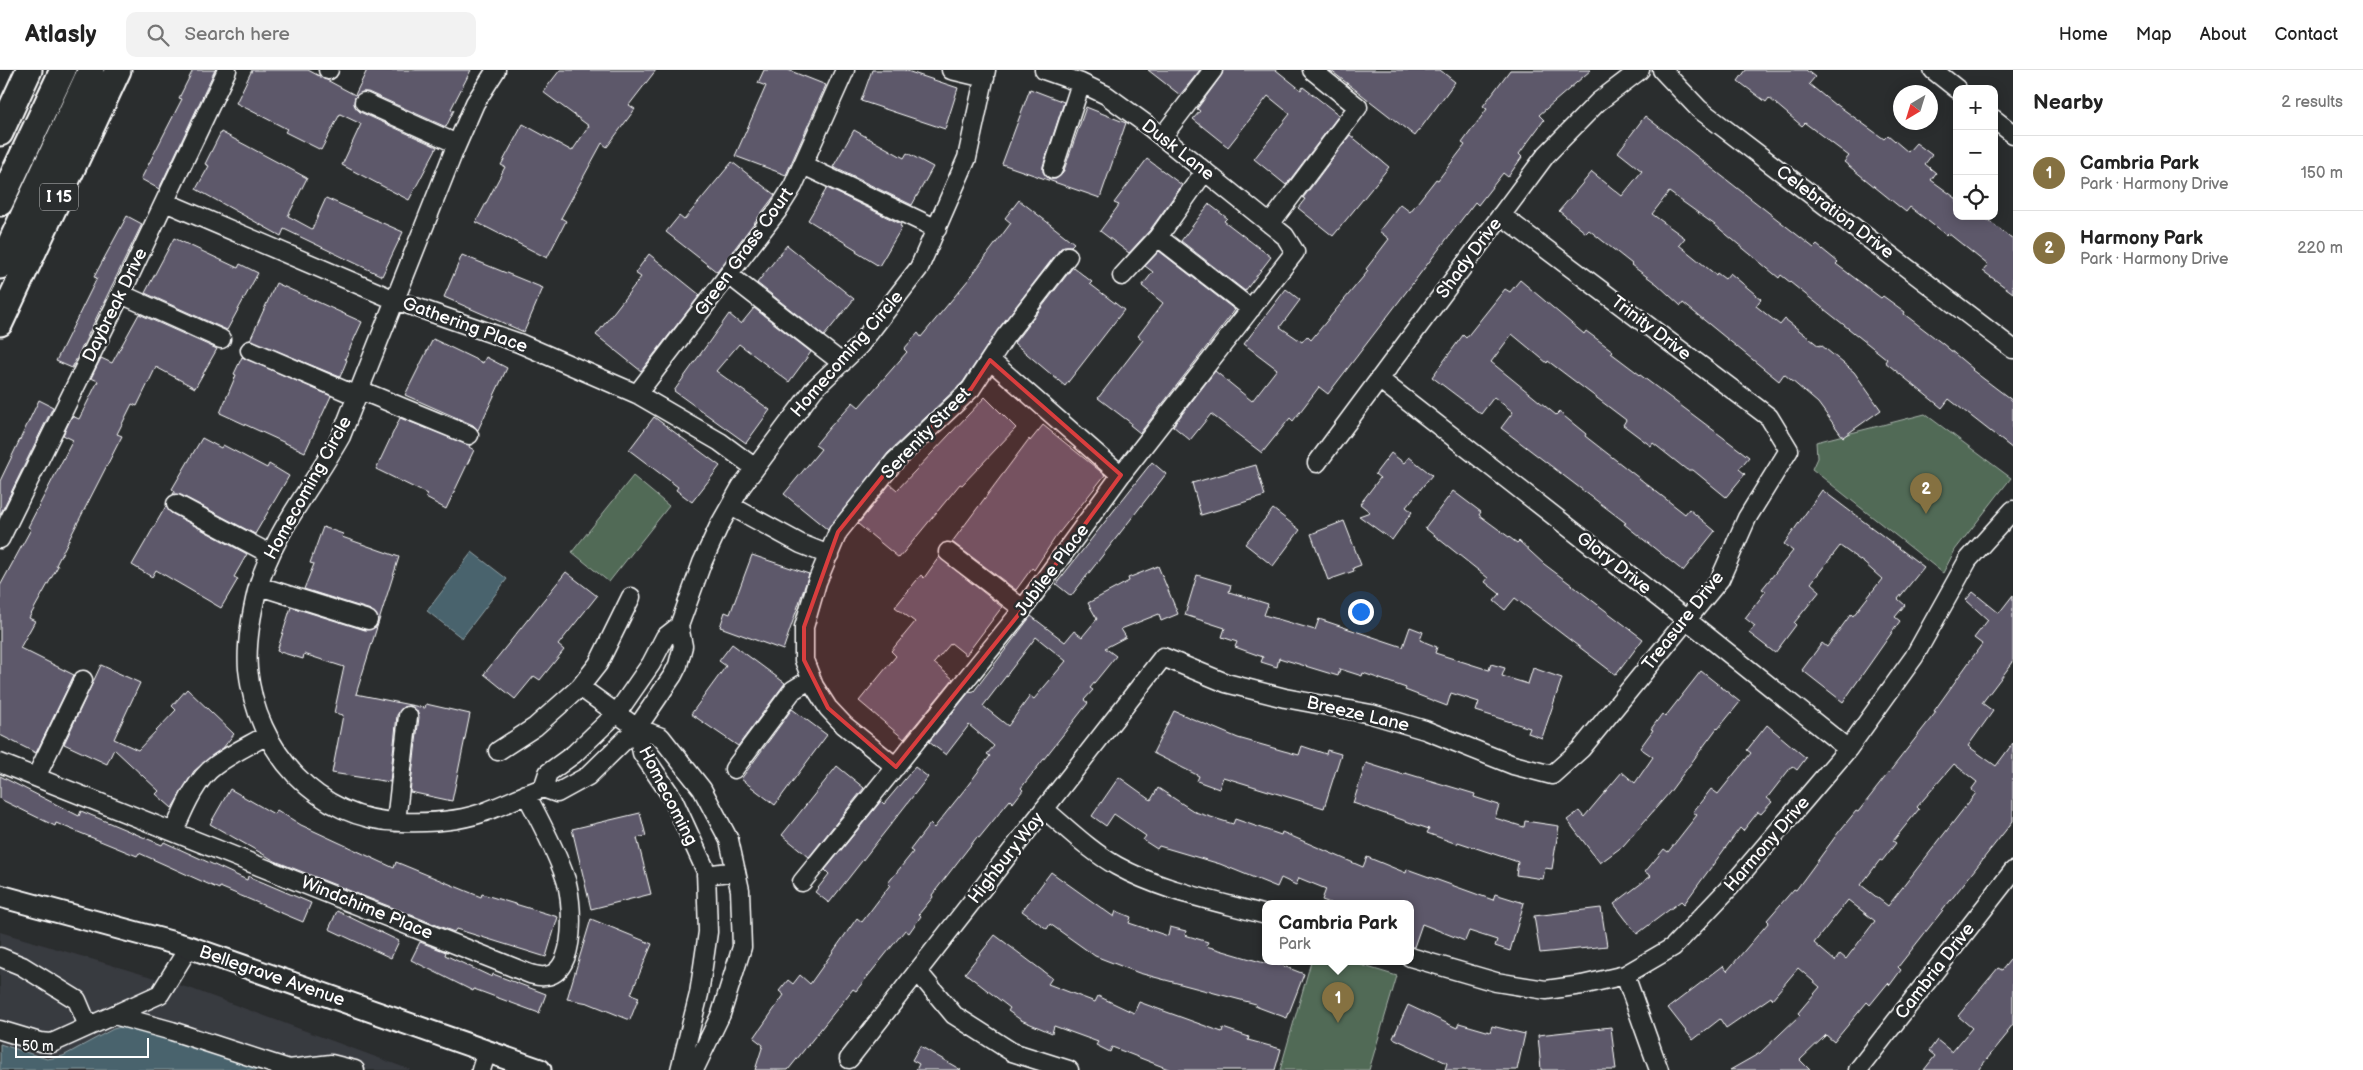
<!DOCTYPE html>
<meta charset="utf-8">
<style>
:root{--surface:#fff;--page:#f2f2f2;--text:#222;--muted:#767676;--line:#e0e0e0;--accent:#857141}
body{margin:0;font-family:"Balsamiq Sans",sans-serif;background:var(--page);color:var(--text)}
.controls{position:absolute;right:15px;top:15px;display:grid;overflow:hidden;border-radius:10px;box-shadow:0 2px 12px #0003}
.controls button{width:45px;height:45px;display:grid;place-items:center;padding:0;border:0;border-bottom:1px solid var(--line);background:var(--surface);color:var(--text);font:25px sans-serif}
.compass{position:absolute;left:1893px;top:15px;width:45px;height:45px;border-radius:50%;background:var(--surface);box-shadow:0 2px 12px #0003;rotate:218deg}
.scale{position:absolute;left:15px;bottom:12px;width:134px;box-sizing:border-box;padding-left:5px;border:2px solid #fff;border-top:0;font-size:14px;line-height:18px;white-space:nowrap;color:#fff;-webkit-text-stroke:4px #2a2d2e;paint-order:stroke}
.you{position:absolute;left:1360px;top:541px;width:18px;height:18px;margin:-12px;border:4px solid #fff;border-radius:50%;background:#1a73e8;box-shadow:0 0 0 8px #1a73e833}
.badge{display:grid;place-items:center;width:32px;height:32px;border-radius:50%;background:var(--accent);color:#fff;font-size:16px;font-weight:700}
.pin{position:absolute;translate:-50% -41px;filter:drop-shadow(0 1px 2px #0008)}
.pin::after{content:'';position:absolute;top:26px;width:18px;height:15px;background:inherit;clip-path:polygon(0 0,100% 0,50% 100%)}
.popup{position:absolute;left:1262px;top:830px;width:152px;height:65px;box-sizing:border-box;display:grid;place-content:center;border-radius:10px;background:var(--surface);filter:drop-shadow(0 1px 4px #0005);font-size:16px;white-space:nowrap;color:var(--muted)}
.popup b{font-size:19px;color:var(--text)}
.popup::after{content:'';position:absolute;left:50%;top:100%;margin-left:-10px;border:10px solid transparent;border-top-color:var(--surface)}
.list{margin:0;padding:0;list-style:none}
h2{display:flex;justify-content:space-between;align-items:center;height:65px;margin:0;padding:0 20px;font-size:21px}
h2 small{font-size:16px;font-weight:400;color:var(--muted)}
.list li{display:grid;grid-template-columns:32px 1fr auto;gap:15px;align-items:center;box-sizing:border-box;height:75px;padding:0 20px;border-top:1px solid var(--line)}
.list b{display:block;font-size:19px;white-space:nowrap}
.list p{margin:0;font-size:16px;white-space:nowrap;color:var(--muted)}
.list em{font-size:16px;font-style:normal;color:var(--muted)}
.icon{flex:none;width:28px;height:28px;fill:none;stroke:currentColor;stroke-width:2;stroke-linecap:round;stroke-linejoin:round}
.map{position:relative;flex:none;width:2013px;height:1000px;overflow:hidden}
header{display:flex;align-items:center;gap:30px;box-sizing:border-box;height:70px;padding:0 25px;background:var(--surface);border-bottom:1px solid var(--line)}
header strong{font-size:24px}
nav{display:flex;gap:28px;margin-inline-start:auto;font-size:18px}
.search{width:350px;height:45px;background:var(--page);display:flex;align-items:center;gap:12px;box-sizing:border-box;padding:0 18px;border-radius:10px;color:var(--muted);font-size:19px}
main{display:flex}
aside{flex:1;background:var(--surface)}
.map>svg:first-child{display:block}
.built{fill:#393a40}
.green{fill:#516a57;stroke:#a8b4ab}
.water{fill:#48646d;stroke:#91a2a7}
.building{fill:#5d596a;stroke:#fff;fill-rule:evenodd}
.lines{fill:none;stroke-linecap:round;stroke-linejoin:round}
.minor-casing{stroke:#fff;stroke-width:21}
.major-casing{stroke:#fff;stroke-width:25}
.highway-casing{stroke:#fff;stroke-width:29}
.minor{stroke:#2a2d2e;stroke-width:18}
.major{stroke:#2a2d2e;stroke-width:21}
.highway{stroke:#2a2d2e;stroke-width:25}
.marked{fill:#da3e3e;fill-opacity:0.2;stroke:#da3e3e;stroke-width:4;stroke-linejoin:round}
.labels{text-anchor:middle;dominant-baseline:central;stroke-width:5;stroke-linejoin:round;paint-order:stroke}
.shield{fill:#2a2d2e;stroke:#bfc0c0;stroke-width:1}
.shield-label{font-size:16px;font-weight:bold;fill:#fff}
.street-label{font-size:18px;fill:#fff;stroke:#2a2d2e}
</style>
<header>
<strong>Atlasly</strong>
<div class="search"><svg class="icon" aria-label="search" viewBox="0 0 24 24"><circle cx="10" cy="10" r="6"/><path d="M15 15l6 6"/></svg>Search here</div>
<nav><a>Home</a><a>Map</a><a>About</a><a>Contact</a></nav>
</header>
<main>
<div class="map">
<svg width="2013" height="1000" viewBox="0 0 2013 1000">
<rect width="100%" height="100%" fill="#2a2d2e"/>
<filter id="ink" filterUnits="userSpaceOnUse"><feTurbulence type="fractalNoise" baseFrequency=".02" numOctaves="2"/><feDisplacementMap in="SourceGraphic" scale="10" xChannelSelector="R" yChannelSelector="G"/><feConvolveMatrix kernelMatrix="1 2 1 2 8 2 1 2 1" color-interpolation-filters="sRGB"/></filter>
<g filter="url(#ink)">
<path class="built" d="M0,862L192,919L411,1000H0Z"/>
<path class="green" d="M1925,344L2011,408L1955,480L1943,503L1812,399L1817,388L1816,372Z
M633,406L669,436L609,512L572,482Z
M1311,892H1351L1397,906L1369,1000H1280Z"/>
<path class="water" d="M472,482L507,509L462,568L427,541Z
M132,954L281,1000H0V974L47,989L63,986L113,959Z"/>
<path class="building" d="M193,0H215L159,119L141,109L182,29L179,28Z
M252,0H308L355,25L367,0H471L451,39L454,40L446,57L368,22H362L355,27L354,34L360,42L437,77L409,130L342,95L361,54L340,44L321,80L285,62L287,59L236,33Z
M560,0H656L629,35L635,39L607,77L602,73L561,148L566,151L547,188L476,152L505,97L501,95L523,54L572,81L589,56L543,22Z
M764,0H788L826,15L786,105L735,86L766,16L758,13Z
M872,0H904L958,18L945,59L861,31Z
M1148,0H1200L1180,25Z
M1223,0H1276L1301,20L1303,17L1339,45L1286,115L1254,89L1290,44L1268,26L1228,77L1193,49L1200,41L1197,39L1221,6Z
M1330,0H1440L1455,12L1415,66Z
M1510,0H1591L1539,45L1544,50L1519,84L1522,87L1508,107L1503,103L1478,135L1475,132L1328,324L1319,317L1293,351L1290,348L1262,383L1211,344L1190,370L1173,356L1215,301L1252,331L1277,299L1244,274L1286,219L1300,230L1280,257L1302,272L1307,266L1311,270L1368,201L1366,199L1389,169L1379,161L1400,134L1410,142L1436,109L1438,110L1465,75L1462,73L1487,39L1483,36Z
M1746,0H1806L1815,7L1809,14L1835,35L1836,34L1884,69L1888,65L1908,82L1916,73L1932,85L1925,94L1936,103L1931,110L1957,129V146H1983L2013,170V223L1983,201L1988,195L1948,163L1946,165L1910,137L1906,142L1844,92L1849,86L1805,53L1802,56L1769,28L1766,32L1738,11Z
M1030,19L1064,32L1043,96V102L1049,109H1056L1063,103L1086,37L1126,53L1100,128L1002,94Z
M1645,46L1814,178L1817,175L1838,192L1836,194L1881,228L1883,226L1905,242L1904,244L1943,274L1973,299L1972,300L2013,331V379L1949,329L1942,338L1885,292L1887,289L1781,205L1779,208L1715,155L1669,122L1652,144L1685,168L1679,175L1716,205L1717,203L1725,209L1730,203L1761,229L1756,236L1780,255L1785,249L1819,276L1821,275L1854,302L1881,340L1843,367L1818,333L1784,304L1779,311L1683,233L1681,236L1657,214L1631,195L1632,194L1589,160L1586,163L1559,141L1592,102L1622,126L1642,101L1618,82Z
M854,60L904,88L907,83L933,97L912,135L833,97Z
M221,62L307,108L288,146L312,159L326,128L403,162L382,206L284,159L281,166L196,119L209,96L205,94Z
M1350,65L1389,97L1333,166L1298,138L1305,129L1303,128Z
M1147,89L1182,115L1150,160L1129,183L1100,161L1119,135L1114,133Z
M732,92L775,125L717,202L666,162L679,146L684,150Z
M827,118L901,154L900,156L902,157L879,196L856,182L857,180L808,150Z
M1019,130L1074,173L1071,176H1064L1060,179L997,261L963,312L888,383L828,460L784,424L821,379L815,375L830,357L853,332L859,337L907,282L904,279L918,263L921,267L969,209L1011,153L1005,148Z
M1209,134L1227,148L1224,151L1271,187L1245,221L1181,171Z
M127,146L142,154L72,298L56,291L97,208L94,207Z
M174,168L238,198L240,194L258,203L227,260L145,223Z
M787,175L854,229L824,266L757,213Z
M1159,181L1235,240L1140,363L1130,355L1131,353L1098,328L1143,270L1138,266L1163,233L1142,216L1153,202L1145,196Z
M649,184L700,225L641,301L596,265L641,207L635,203Z
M462,185L543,218L524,262L444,227Z
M1073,197L1092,212L1090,214L1124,240L1065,316L1014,273Z
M1520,210L1584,264L1586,261L1613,281L1611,283L1749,387L1739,399L1745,404L1726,427L1693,400H1687L1653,373L1651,376L1623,355L1626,350L1548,291L1547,293L1512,264L1491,292L1556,345L1559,342L1586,364L1585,366L1685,444L1689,439L1715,461L1683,501L1624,454L1626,453L1501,358L1513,342L1494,327L1481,344L1432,307L1463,265L1466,268L1505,219L1510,222Z
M276,213L362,252L345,289L347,290L340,307L250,270Z
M754,238L811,282L789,312L739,274L716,301L770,340L746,373L674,321L729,244L741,254Z
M139,244L217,279L195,318L156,297L137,336L132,334L117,364L122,366L56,495L58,496L29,548L35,551L20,578L74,605L36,683L0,665V516L31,459L28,457L73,370L63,365L72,346L79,349L98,311L91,308L101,288L112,293Z
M433,269L483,293L486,287L507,298L478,360L473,355L405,325Z
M242,287L331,326L305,382L220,343L236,305L234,304Z
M985,327L1016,358L962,415L960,414L899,488L858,454L890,414L897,420Z
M39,330L53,337L0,445V411Z
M654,347L720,396L692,432L676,420L678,417L629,380Z
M400,348L470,375L469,377L474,380L446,439L426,428L427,424L376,399Z
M1043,355L1105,405L1055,468L1034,500L1032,498L1016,520L952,472L1029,369L1030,371Z
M202,368L221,378L223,375L267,398L269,394L289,406L255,464L181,425L173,424L175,421L172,419Z
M1391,383L1404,393L1409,387L1432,405L1406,437L1412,442L1392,470L1359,446L1370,442L1360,434L1380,408L1375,404Z
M1152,392L1166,404L1071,526L1056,514Z
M1256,395L1265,426L1201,445L1192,413Z
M1822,420L1924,497L1898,529L1905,535L1895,547L1900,551L1843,632L1802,600L1822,573L1827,577L1851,544L1853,546L1882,509L1864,493L1840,476L1811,513L1820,521L1794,553L1796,555L1775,583L1749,563L1755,556L1745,548L1766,521L1762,519L1793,481L1784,474Z
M1453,421L1481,442L1479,445L1517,473L1519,471L1544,494L1643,569L1616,605L1515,528L1505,540L1494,531L1500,524L1485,512L1488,508L1425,458Z
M166,436L171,443L247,484L234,507L238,509L221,538L156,500L152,507L132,495Z
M1273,439L1300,460L1273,496L1245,474Z
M1344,451L1361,495L1353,498L1354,501L1328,510L1311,464Z
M323,457L343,464L342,467L399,487L356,624L425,638L426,634L470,644L452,731L410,722L419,647L417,641L410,636L403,637L397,645L390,712L332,703L343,645L334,643L344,597L304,584L303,589L277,581L291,537L365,560L376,557L378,548L371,540L304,519L314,494L310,493Z
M752,485L809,504L783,580L720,557L725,542L730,544Z
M939,487L1002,537L966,585L951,573L934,593L953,609L904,669L859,631L896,586L891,581L915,552L895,537L921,505L924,508Z
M1158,496L1178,544L1161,551L1159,544L1121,559L1126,567L1105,578L1116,586L1090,618L1093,620L1084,630L1088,633L1021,718L1023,720L1013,733L1010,730L979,768L977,767L932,825L933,827L919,844L921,846L909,863L905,860L856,921L853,919L788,1000H755L763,975L754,968L784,925L779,921L788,910L793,914L800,905L810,914L857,848L862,852L890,815L888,813L913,782L910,780L930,754L934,758L965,719L990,686L987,684L994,676L969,655L946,685L929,672L969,622L974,621L1031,546L1065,572L1074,561L1082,567L1097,549L1088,533L1129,511L1128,508ZM1036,567L1066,591L1034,629L1030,626L1008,656L983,636Z
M566,502L597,526L558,575L564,580L540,610L534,606L515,629L484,604Z
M1197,505L1231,515L1229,522L1268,534L1264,545L1315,560L1319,549L1403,577L1410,557L1423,562L1420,570L1437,577L1435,583L1489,600L1491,594L1505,598L1502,606L1528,614L1533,598L1562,608L1542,668L1528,663L1530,658L1476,641L1479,632L1451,623L1447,636L1405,620L1406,618L1363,603L1362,606L1340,599L1338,606L1279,588L1277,597L1261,592L1263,587L1235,577L1237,572L1222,567L1225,558L1185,545Z
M1973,522L1999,543L2013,525V592L1982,633L1993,641L1968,676L1996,696L2013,673V751L1898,897L1901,900L1890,915L1888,913L1870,935L1867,932L1834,972L1826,965L1800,990L1810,1000H1730L1760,983L1800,945L1798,943L1820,917L1798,898L1772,929L1771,927L1726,958L1720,949L1693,970L1668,938L1723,896L1727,901L1769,852L1767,850L1794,819L1796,820L1838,763L1856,741L1858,742L1936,642L1934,641L1982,574L1974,568L1988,550L1966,530ZM1954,694L1977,712L1971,720L1976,723L1888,836L1861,815L1880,790L1882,791L1896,773L1893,771L1919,739L1917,737ZM1848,830L1875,851L1846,889L1840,884L1835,891L1814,873Z
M732,574L785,613L738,676L691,644L726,596L719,591Z
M101,595L140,613L114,669L138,680L176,640L172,636L187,619L234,664L223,678L194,701L172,738L156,724L159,721L114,679L107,694L64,674Z
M1701,601L1740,632L1718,659L1717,658L1669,723L1623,776L1600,793L1567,750L1579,741L1584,747L1622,702L1635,713L1653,687L1640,678L1653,660L1651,659L1662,644L1665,647Z
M792,639L827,665L775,735L741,709Z
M1174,641L1238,668L1284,681L1299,685L1302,676L1326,684L1327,680L1341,684L1324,738L1223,707L1219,719L1197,711L1199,706L1153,683Z
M1767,655L1806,688L1797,700L1792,696L1767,728L1772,732L1761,744L1758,742L1743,761L1740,758L1684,834L1681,831L1637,864L1614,834L1651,806L1645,802L1664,779L1668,782L1697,745L1693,742L1711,719L1718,724L1751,683L1747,680Z
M1366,693L1404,705L1405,703L1475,724L1474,727L1499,735L1495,748L1524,757L1525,751L1559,756L1552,799L1545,798L1543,809L1516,805L1518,792L1458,772L1457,774L1427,763L1429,759L1353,733Z
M837,696L864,718L809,787L782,765Z
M915,697L928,707L829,833L815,822L829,804L825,800L881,731L884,734Z
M0,706L79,746L81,741L162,775L164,772L247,810L248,806L311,833L303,852L220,817L219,819L139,783L137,786L56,753L55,756L0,729Z
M1119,707L1151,730L1158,718L1195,742L1233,754L1235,749L1281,765L1282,762L1363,797L1367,787L1406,803L1407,799L1493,830L1495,824L1524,833L1510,881L1495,876L1497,870L1469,861L1465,871L1422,854L1414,877H1410V834H1333L1322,830L1326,819L1299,808L1296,815L1281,808L1277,817L1220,794L1159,776L1157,779L1143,770L1146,766L1114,744L1106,756L1092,746Z
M230,719L274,744L277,740L301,755L394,798L396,792L481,827L482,824L558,847L546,887L456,859L454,862L275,791L210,754Z
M640,743L646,766L637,768L651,824L591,839L572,759Z
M1051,802L1114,847L1116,841L1131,847L1129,853L1168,866L1170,857L1186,861L1185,865L1208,872L1206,876L1271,895L1273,892L1304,904L1287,948L1255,936L1256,934L1139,903L1095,886L1050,854L1047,859L1022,841Z
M1601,838L1607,876L1540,883L1534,846Z
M337,841L399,871L391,888L329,859Z
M591,849L652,874L631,924L639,927L630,950L588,933L567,929Z
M995,865L1052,908L1048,914L1095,932L1098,926L1134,943L1139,932L1222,962L1223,958L1249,967L1248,970L1281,979L1275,1000H1171L1112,977L1110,982L1096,975L1098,972L1054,956L1052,963L1021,950L1008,941L1010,938L965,903Z
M420,872L446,882L445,885L492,907L493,904L546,924L539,943L474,919L473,921L411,890Z
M2013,886V954L2007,962L2008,963L1978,1000H1924L1935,986L1929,981L1937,970L1952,982L1972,958L1958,946L1998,898L2002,900Z
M1408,935L1457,958L1459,953L1490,962L1492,956L1525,964L1517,1000H1445L1447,993L1393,968Z
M1611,957L1616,1000H1541L1538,965Z
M920,976L961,1000H916L919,994L912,990Z"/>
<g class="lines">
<g class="minor-casing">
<path id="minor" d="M328,0H329
M496,0L475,33L454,81L341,366C312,418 273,462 257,521C251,546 246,573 248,599C256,680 317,751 401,752C429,753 462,751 487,741C506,734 523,725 543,718L557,723L588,706L637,658L673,605L678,595L683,576L679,556
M951,0L985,8
M1662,0L1699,39L2013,279
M1933,0L1957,19
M364,32L457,74
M1994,49L2013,64
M1162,67L1213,0
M803,95L937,159
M1053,99L1081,13
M1205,101L1158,167L1251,239
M165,132L395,230L519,273L637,324L720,372L755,398
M1270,154L1358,37L1312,0
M729,205L842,293
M1122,206L1158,167
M121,224L221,269
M250,280L357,326
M990,290L1121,405
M1379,309L1687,550L1848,679
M360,320L469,365
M637,324L778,140L793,116L845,0
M1317,393L1546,85L1598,32L1640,0
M176,434L270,484
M731,436L801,474L829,485
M0,469L121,224L227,0
M948,482L1023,539
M259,516L368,550
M580,617L598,594L631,527
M637,658L642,683L672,727L706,801L708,862L699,924L680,1000
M498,681L535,657L580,617L637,658L661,667L702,719L729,770L740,820L742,877L721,944L694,1000
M0,693L530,904C534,905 540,907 545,906C578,904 573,828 565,807C555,778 540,751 526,724
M896,697L844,655L828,638L814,616L804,590V557L817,512L838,462L895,391L971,319L1005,267L1068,186
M734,699L793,620L811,609
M36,707L83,610
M543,718L548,703L574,684L617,643L651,594L665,567L679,556L702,493L719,456L741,417L814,319L859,276L919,198L967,88L986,0
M1044,739C1068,759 1090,781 1117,796C1162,821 1216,831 1266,845
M396,752L408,646
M174,761C184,738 195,710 216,695C232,683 250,675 267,665
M706,805L736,801
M802,812L1023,539L1121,405L1295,182L1285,166L1146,54L1106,25L1081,13L1044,0
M0,887L22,896L77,930L88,956
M1410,887L1496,912L1546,920L1582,915L1625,905L1673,877L1731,816L1848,679L1914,587L1968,490L2013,440
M918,902L954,945L1012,982L1069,1000
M1625,905L1659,1000
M114,945L172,961L289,999L331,994L355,1000
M0,960L40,972L52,973L160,924L189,877
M849,989L1163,587L1226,613L1285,628L1371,644L1425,660L1513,695L1552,705L1581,679L1720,509L1747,448L1789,380L1769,347L1501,145
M481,1000L487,981
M1858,1000L2013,801"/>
</g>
<g class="major-casing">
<path id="major" d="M0,826L189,877L540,1000"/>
</g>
<g class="highway-casing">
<path id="highway" d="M0,63L29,0
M0,133L63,0
M0,196L91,0
M0,253L118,0"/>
</g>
<use href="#minor" class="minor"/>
<use href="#major" class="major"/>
<use href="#highway" class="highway"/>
</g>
</g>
<path class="marked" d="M990,290L1121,405L1023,539L896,697L828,638L804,590V557L838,462L895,391L971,319Z"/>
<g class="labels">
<rect class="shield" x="40" y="113.5" width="38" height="27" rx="4"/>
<g class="shield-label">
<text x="59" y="127">I 15</text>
</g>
<g class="street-label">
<text transform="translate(1178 80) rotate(38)">Dusk Lane</text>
<text transform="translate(1835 142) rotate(37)">Celebration Drive</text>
<text transform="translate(744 182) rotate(-54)">Green Grass Court</text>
<text transform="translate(1469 188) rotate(-53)">Shady Drive</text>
<text transform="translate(115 235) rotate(-64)">Daybreak Drive</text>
<text transform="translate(465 255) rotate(20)">Gathering Place</text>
<text transform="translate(1651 258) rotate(37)">Trinity Drive</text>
<text transform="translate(847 284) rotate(-49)">Homecoming Circle</text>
<text transform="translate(926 363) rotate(-46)">Serenity Street</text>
<text transform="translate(308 418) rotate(-61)">Homecoming Circle</text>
<text transform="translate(1614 493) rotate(38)">Glory Drive</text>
<text transform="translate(1052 500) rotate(-53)">Jubilee Place</text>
<text transform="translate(1683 551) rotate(-52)">Treasure Drive</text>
<text transform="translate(1358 644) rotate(13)">Breeze Lane</text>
<text transform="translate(668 726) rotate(63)">Homecoming</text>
<text transform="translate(1767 774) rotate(-49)">Harmony Drive</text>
<text transform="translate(1006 788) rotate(-52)">Highbury Way</text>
<text transform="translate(367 838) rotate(22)">Windchime Place</text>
<text transform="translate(1935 901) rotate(-52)">Cambria Drive</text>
<text transform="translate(272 906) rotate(19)">Bellegrave Avenue</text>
</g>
</g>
</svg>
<div class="controls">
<button>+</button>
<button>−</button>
<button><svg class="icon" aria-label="locate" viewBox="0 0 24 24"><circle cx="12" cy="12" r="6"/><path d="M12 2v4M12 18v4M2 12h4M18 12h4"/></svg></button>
</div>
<svg class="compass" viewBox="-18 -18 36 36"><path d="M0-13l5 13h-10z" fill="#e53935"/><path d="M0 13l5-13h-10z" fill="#767676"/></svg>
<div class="scale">50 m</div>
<div class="you"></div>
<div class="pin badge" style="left:1338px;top:953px">1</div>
<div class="popup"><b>Cambria Park</b>Park</div>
<div class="pin badge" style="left:1926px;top:444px">2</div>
</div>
<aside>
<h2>Nearby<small>2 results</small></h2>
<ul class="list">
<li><span class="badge">1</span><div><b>Cambria Park</b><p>Park · Harmony Drive</p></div><em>150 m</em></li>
<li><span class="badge">2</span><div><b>Harmony Park</b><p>Park · Harmony Drive</p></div><em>220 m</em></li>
</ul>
</aside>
</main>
